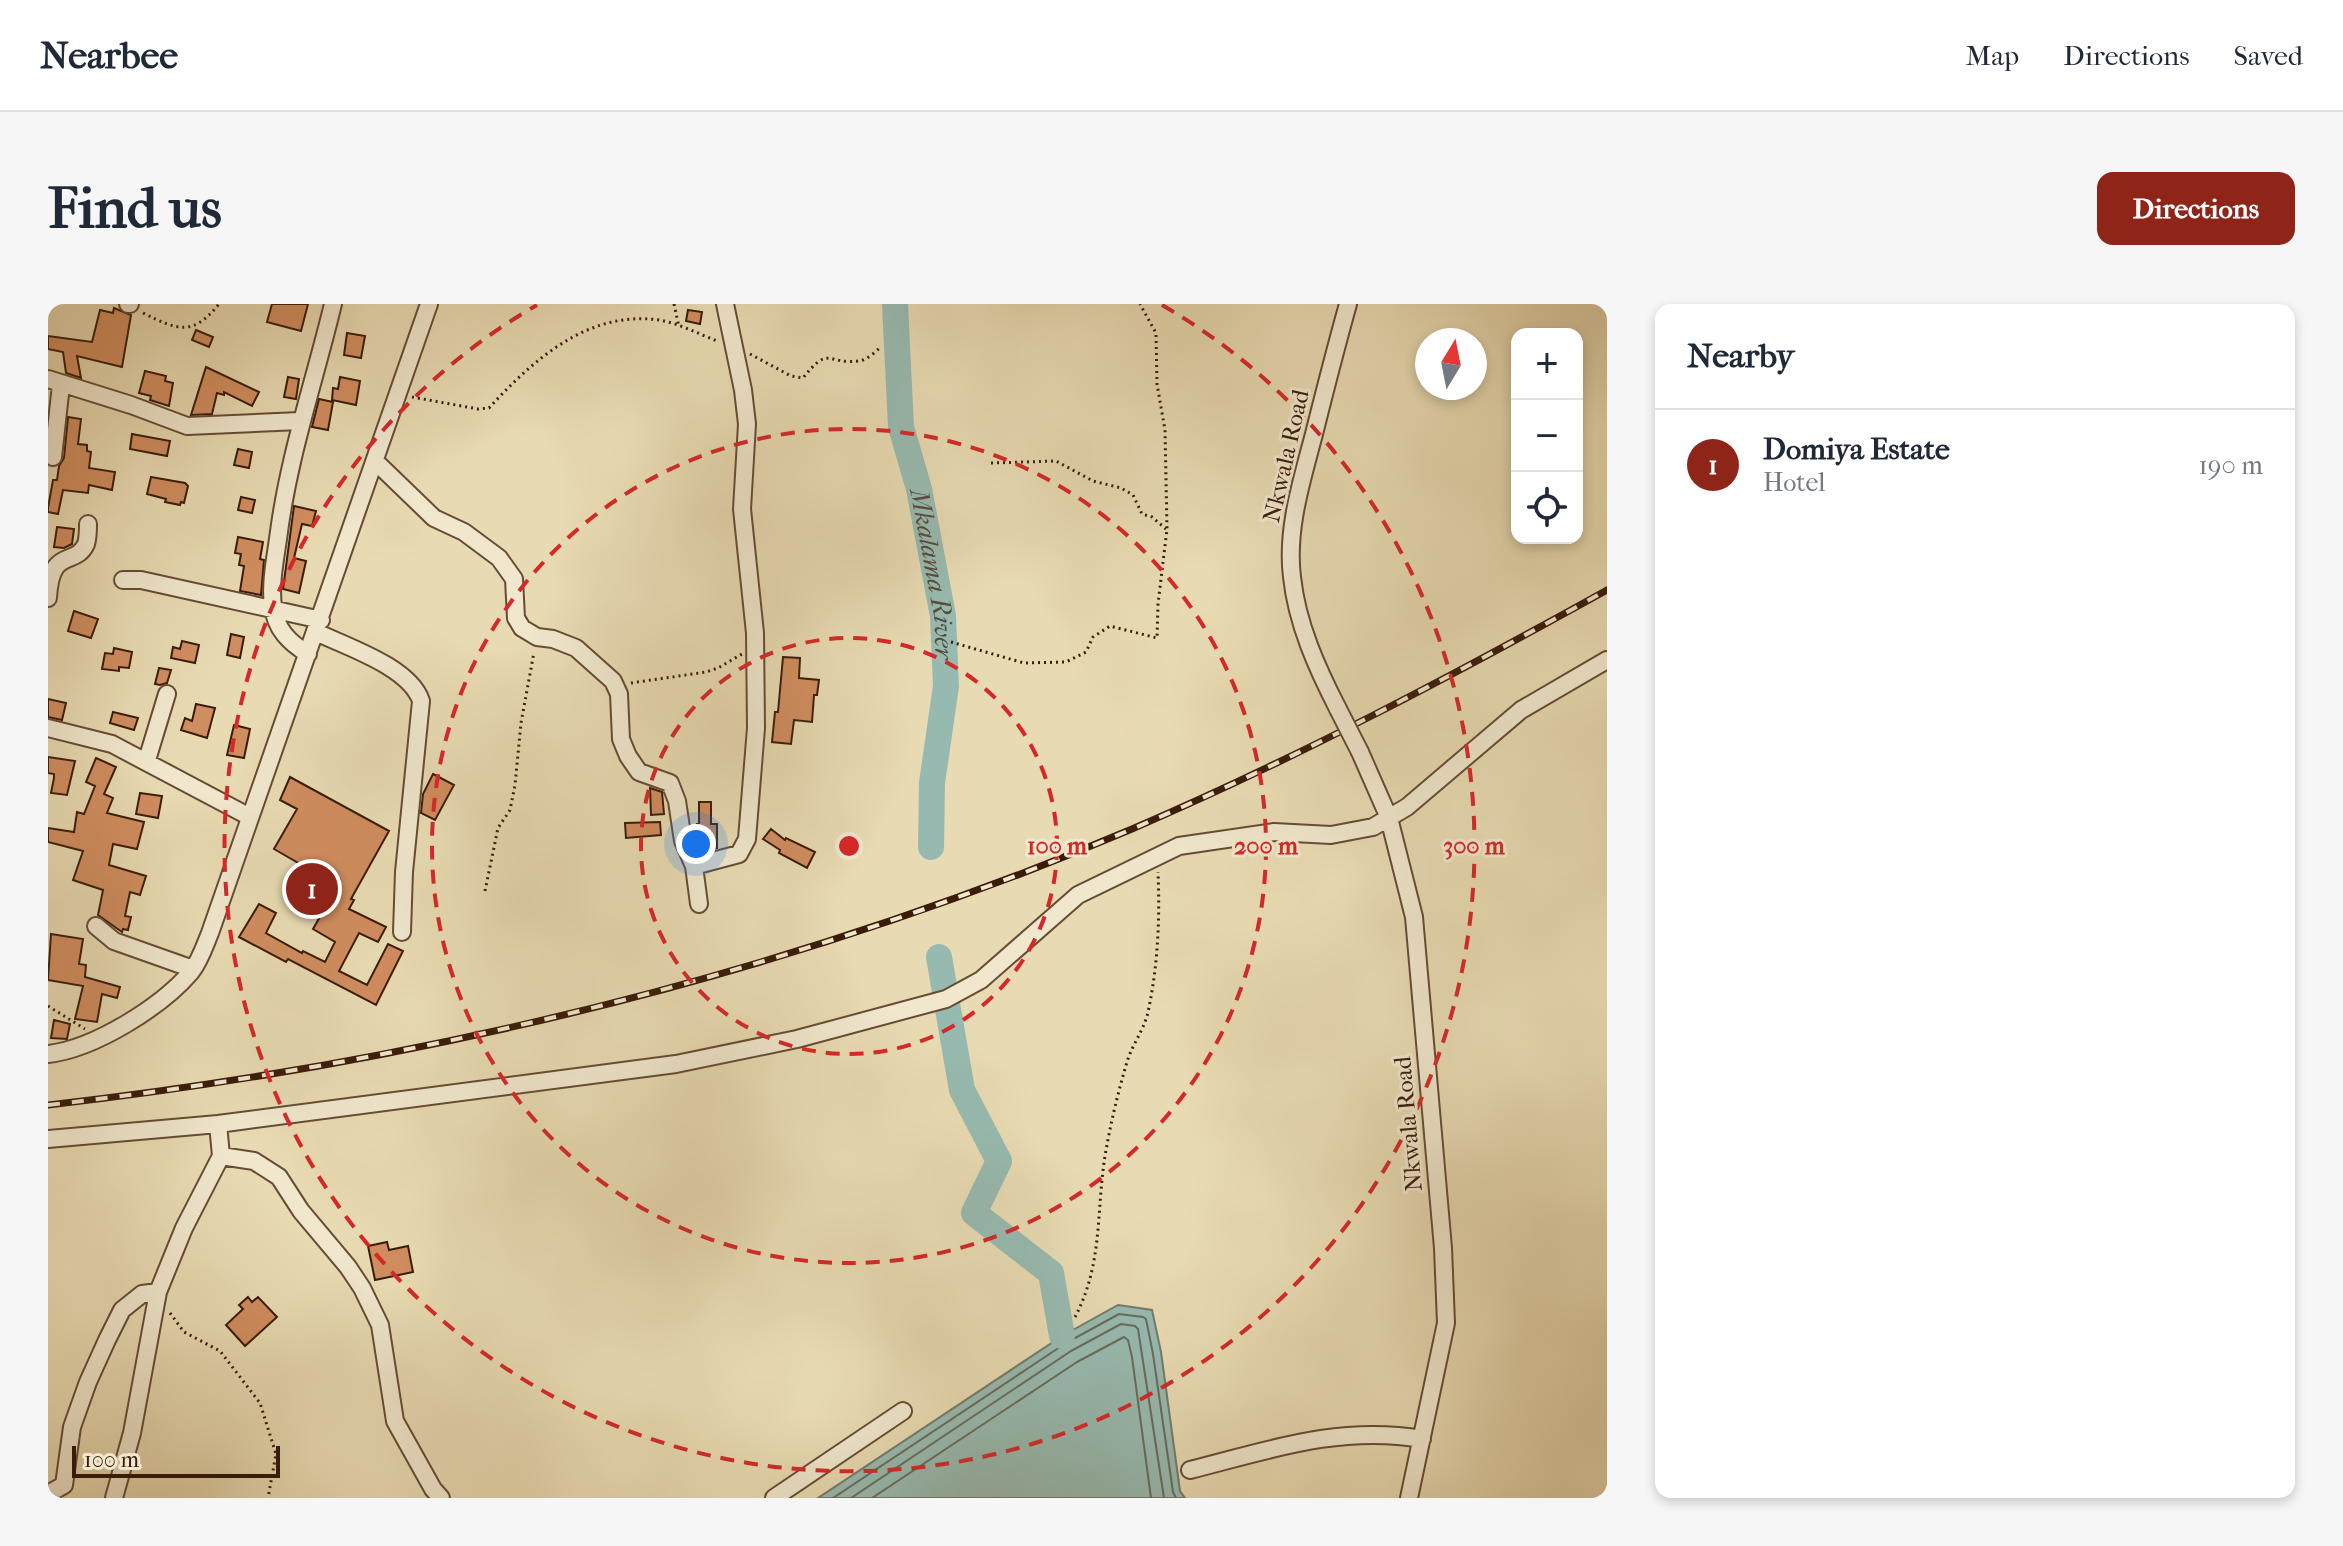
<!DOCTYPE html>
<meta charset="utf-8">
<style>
:root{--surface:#fff;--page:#f6f6f7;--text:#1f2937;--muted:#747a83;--line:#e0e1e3;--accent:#8f2418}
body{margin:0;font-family:"IM FELL French Canon",serif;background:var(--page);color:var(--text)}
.controls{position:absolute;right:24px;top:24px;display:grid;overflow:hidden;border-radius:16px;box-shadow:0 4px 12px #0003}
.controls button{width:72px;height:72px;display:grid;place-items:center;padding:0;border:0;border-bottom:2px solid var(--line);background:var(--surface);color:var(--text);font:40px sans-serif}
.compass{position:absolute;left:1367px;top:24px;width:72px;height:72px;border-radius:50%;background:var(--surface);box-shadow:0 4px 12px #0003;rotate:10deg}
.scale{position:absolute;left:24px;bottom:20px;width:208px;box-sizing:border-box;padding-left:8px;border:4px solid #3a1c09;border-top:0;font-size:22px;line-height:28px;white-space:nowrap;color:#3a1c09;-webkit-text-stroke:6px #f0e7cd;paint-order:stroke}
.you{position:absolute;left:648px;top:540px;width:28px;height:28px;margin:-20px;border:6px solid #fff;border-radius:50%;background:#1a73e8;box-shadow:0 0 0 12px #1a73e833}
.badge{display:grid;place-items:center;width:52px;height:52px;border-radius:50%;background:var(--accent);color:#fff;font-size:26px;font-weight:700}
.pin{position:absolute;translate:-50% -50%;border:4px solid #fff;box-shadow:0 2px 8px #0006}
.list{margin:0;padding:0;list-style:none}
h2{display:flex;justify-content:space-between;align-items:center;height:104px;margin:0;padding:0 32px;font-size:34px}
h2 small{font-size:26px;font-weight:400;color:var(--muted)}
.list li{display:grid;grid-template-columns:52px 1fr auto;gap:24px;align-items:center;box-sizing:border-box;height:112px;padding:0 32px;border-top:2px solid var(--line)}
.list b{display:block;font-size:30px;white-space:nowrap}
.list p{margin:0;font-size:26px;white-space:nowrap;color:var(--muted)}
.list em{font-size:26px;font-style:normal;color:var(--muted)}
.icon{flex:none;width:44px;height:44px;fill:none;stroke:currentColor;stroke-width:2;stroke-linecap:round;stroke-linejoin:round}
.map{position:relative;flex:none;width:1559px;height:1194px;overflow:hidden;border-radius:16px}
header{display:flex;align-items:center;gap:48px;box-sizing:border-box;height:112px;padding:0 40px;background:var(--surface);border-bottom:2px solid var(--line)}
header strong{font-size:38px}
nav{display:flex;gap:44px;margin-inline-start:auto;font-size:28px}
.intro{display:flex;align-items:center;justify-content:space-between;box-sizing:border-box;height:192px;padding:0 48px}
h1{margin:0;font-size:56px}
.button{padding:20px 36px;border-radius:16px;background:var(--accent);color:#fff;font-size:28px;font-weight:700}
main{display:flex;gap:48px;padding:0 48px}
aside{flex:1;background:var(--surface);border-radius:16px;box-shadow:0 4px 12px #0003}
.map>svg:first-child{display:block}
.water{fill:#97bab0;stroke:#727b6d;stroke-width:2}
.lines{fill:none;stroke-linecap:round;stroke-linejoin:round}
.shore{stroke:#686b5c;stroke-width:2}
.river{stroke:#97bab0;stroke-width:26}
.building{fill:#d08d5f;stroke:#3a1c09;stroke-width:2}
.minor-casing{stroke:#664c33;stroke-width:20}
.path{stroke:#3a1c09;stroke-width:3;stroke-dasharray:2 4;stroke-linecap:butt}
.minor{stroke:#f0e7cd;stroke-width:16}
.rail-casing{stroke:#3a1c09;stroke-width:7}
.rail{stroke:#f0e7cd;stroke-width:4;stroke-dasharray:12;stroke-linecap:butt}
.minor-bridge-casing{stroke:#664c33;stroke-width:20;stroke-linecap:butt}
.minor-bridge{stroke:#f0e7cd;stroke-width:16}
.ring{fill:none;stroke:#d62828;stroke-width:4;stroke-dasharray:14 10}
.labels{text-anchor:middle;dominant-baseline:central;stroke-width:6;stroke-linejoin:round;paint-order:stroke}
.street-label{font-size:24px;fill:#3a1c09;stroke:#f0e7cd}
.water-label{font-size:26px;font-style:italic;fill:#564b3b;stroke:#f0e7cd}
.centre{fill:#d62828;stroke:#f0e7cd;stroke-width:4}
.ring-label{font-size:24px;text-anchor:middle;font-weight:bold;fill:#d62828;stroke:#f0e7cd;stroke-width:6;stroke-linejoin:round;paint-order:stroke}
</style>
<header>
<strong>Nearbee</strong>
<nav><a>Map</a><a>Directions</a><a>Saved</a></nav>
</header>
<div class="intro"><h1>Find us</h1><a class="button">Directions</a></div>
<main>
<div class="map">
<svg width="1559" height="1194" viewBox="0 0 1559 1194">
<rect width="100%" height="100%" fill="#e8dab2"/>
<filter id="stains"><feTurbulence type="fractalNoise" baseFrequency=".0025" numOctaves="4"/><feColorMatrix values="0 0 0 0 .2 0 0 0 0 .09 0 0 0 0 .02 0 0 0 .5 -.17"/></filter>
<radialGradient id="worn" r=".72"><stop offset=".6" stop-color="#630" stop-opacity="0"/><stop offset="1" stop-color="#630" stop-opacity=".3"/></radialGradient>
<path class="water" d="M1070,1001L1104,1006L1113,1048L1132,1187L1137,1194H770L1014,1032Z"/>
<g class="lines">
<path class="shore" d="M785,1194L1018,1039L1071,1010L1095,1013L1098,1015L1105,1050L1125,1188L1128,1194
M803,1194L1023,1047L1073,1020L1087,1022L1090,1025L1116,1194
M824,1194L1029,1058L1076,1033L1080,1036L1084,1053L1103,1194"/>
<g class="river">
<path id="s1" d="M847,0L853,123L871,185L895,312L898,382L884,479L883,543"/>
<path d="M891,653L914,786L951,857L926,909L1003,969L1014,1032"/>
</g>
</g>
<path class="building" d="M224,0H260L253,27L219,18Z
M66,4L83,11L74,63L29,52L33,74L18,69L15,48L0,45V32L44,38L52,6L65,9Z
M640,6L654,8L652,20L638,17Z
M148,26L165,33L161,43L144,36Z
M299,29L317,32L313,54L296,51Z
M158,63L211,88L204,102L176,88V91L169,89L164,110L143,111Z
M97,67L118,72L117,77L125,79L121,102L102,96L103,92L91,89Z
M240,73L251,75L248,95L236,93Z
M292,73L312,77L308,101L284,96L285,84L290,85Z
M271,95L285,98L280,126L264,123Z
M20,113L33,115L30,140L39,141V147L43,148L41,164L67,168L64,186L41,181L40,189L15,186L10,210L0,208V204L5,176H9L11,162L16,154Z
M84,130L122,137L119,152L82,145Z
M190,145L204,148L201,164L186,161Z
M103,173L137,179L140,182L136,199L133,198L132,201L117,198L118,195L99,190Z
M193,193L207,196L204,209L190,206Z
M246,202L268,207L264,222L254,220L246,254L258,257L251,289L235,285Z
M9,223L26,225L24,240L16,244L6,243Z
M190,233L215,238L212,255L216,256L213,291L192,287L196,262L191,261L193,250L187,249Z
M26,307L50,315L43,334L20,327Z
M183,330L196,333L192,354L179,351Z
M134,337L151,341L147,359L123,354L125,343L132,345Z
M66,344L84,348L81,364L71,363V367L54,365L57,349L65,350Z
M735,353L752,354L751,374L771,376L769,391H766L764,418L746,416L743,440L724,438L727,408H730Z
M111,364L123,366L119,379L112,381L107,380Z
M0,395L18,399L14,416L0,413Z
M148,400L167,404L159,434L133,426L137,414L144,417Z
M65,408L90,414L86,426L62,419Z
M186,421L202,425L196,454L179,451Z
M0,453L27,457L19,491L3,489L6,474V470L0,469Z
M48,454L68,463L56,490L65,494L59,509L96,518L89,545L65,540L61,561L98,572L92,591L82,588L77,612L83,613L80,626L75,625L74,628L50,611L55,586L25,576L35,547L0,538V524L26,528L29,508L36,510L47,482L38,478Z
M385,470L406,481L387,516L373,509L375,490Z
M242,473L341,527L303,595L306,596L301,605L338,623L330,638L311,629L291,667L319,681L340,640L355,647L328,701L240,655L238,658L191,633L211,600L228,609L218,629L254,649L255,647L277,658L287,638L265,625L277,604L238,583L252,560L226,545L249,505L232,496Z
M602,484L614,488L616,510L603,511Z
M92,489L114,492L110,514L88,510Z
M651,498H663V520H669V544L652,549L649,520H651Z
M612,518L613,531L578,534L577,519Z
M723,525L737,536L738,534L767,548L759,564L731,549L732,546L715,535Z
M3,630L35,635L31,660L38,661L37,673L72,683L69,694L54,690L49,718L27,715L35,682L0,676Z
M6,716L22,720L19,735L3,734Z
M339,938L341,946L360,942L365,968L327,976L320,942Z
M200,993L204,998L210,993L229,1013L197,1042L178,1021L195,1005L191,1001Z"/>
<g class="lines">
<g class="minor-casing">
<path id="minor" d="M80,0H82
M0,75L83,101L139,122L252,117
M5,153L13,81
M328,158L386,214L416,228L451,254L466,275L468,314L474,324L489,333L505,335L528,344L565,377L571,390L573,435L580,452L591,468L622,479L629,497L635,537L646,562L651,600
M75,276H93L273,316
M0,294C3,241 27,264 38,240C40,234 40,226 40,220
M268,328C299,343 362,363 373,397L356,568L354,628
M260,350C242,339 227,325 225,302C222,281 227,256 230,235C240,154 266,79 285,0
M1290,405C1269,364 1249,320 1244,273C1238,225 1254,176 1266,130C1277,86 1288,43 1300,0
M0,424L64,440L202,513
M1312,448L1341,514L1366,613L1395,944L1398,1019L1361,1194
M99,456L119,390
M646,562L691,550L699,535L708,424L707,329L694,205L699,120L695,86L677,0
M48,622L66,637L145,665
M0,750C46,745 113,703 143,668C152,657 157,641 162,629L381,0
M0,835L170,820L628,760L749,735L898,695L933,676L1030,591L1131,542L1226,528L1283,531L1325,523L1359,503L1473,406L1559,356
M173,852L206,857L231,873L253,907L300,963L314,984L332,1021L347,1117L385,1185L393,1194
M1142,1166C1221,1146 1291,1121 1374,1135
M0,1190L16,1181L24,1123L40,1078L59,1036L74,1006L94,990L110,988
M66,1194L84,1129L110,988L136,924L173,852L170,820
M726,1194L855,1107"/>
</g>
<path class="path" d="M626,0L631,23
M95,9C130,26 144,33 171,0
M702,50L743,72L755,74C782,40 778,61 811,57C819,56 827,48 833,43
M364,93L430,105L441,104C485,56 540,6 611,16C630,19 651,30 669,37
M943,159L1008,157L1045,177L1073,184L1085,191L1094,210L1104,213L1118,225
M903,338L976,359L1018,358L1038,348L1045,333L1062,322L1109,334L1110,300L1119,225L1117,126L1109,80L1108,29L1092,0
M583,379L658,368L670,364L694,350
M437,587L450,524L462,506L467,481L473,419L486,348
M0,702L37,725
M122,1009L136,1028L172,1047L212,1099L228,1150L220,1194
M1027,1013C1057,956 1047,901 1059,841C1064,813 1071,785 1079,758C1084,741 1096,726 1100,708C1110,662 1112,614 1110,568"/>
<use href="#minor" class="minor"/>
<g class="rail-casing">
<path id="rail" d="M0,801C371,759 739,671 1084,525C1247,455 1404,372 1559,286"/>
</g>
<use href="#rail" class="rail"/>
<g class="minor-bridge-casing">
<path id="minor-bridge" d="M1290,405L1312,448"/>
</g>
<use href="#minor-bridge" class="minor-bridge"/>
</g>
<g class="ring">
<circle cx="801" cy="542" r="208"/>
<circle cx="801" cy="542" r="417"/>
<path d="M1114 1A625 625 0 1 1 489 1"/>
</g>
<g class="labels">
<g class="street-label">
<text transform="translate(1238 152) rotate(-77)">Nkwala Road</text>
<text transform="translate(1360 820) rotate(-95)">Nkwala Road</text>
</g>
<g class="water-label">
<text stroke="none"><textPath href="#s1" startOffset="274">Mkalama River</textPath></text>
</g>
</g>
<circle cx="801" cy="542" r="12" class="centre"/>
<g class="ring-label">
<text x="1009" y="550">100 m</text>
<text x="1218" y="550">200 m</text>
<text x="1426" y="550">300 m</text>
</g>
<rect width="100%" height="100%" filter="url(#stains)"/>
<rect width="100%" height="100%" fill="url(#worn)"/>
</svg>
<div class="controls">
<button>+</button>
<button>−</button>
<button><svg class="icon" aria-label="locate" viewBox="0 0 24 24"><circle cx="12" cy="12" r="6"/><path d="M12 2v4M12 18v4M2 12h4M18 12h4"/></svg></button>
</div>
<svg class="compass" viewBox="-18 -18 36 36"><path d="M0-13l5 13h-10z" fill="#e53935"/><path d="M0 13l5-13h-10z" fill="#747a83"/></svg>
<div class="scale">100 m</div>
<div class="you"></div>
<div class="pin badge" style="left:264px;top:585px">1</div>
</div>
<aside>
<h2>Nearby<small></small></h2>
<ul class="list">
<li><span class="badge">1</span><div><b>Domiya Estate</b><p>Hotel</p></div><em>190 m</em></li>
</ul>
</aside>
</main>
